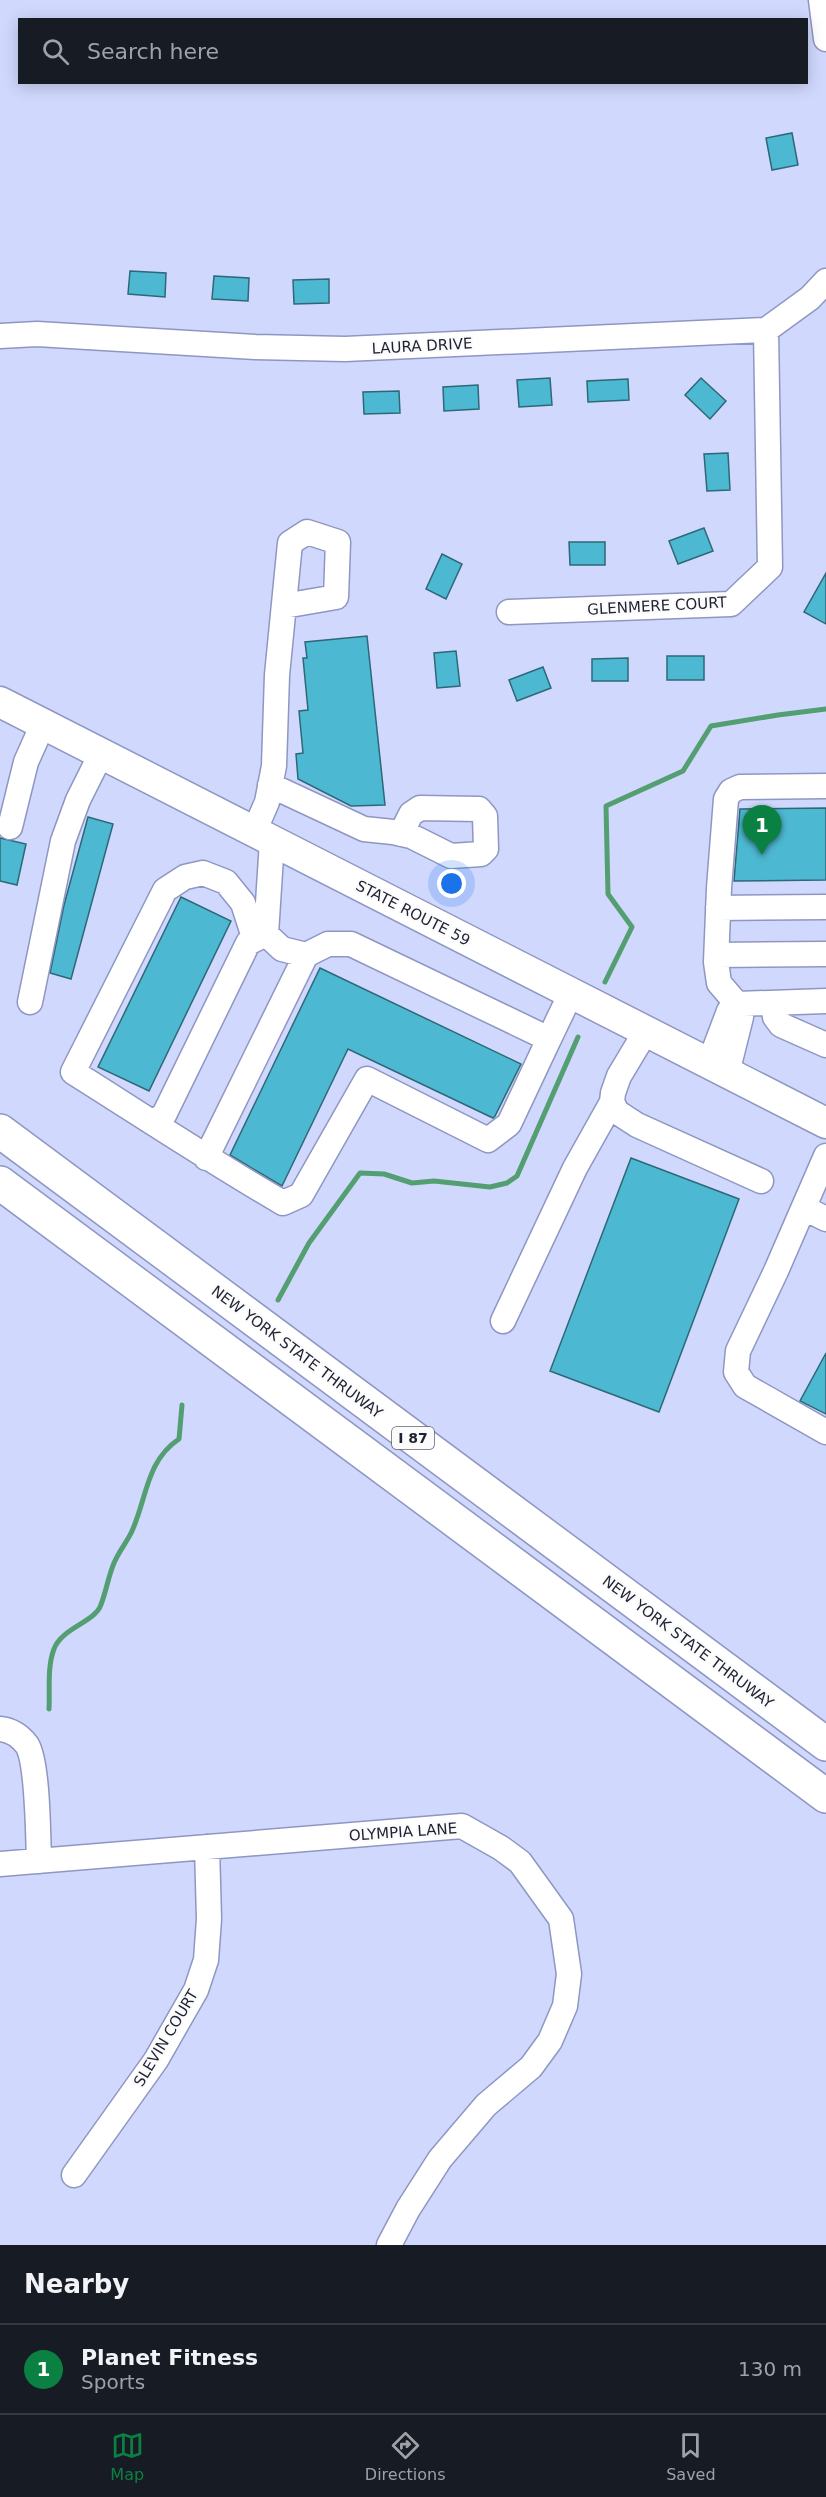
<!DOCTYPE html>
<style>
:root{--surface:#171b24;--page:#242831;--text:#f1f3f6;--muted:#9ea1a6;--line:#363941;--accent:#0b8043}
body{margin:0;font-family:"DejaVu Sans",sans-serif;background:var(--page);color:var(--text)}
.you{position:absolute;left:452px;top:884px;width:21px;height:21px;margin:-15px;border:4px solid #fff;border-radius:50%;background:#1a73e8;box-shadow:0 0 0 9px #1a73e833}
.badge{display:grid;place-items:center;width:39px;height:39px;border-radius:50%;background:var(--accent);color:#fff;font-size:20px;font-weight:700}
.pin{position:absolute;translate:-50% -50px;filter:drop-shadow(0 2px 3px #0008)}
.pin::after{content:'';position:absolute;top:32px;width:21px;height:18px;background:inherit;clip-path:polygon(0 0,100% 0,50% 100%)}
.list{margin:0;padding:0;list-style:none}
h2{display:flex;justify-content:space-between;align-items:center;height:78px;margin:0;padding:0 24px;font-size:26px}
h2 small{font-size:20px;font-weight:400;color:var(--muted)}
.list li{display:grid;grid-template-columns:39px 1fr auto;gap:18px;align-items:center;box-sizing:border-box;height:90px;padding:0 24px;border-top:2px solid var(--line)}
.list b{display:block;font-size:22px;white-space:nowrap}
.list p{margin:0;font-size:20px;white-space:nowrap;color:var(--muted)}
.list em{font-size:20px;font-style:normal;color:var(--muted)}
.icon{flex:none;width:33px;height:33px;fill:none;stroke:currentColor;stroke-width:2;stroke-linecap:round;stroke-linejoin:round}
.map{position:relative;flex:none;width:826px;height:2245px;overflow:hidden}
.search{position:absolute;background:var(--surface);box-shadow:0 3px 15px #0003;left:18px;right:18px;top:18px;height:66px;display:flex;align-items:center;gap:15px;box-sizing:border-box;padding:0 21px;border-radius:0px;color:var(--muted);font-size:22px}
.sheet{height:168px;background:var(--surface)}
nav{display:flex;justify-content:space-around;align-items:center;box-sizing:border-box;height:84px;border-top:2px solid var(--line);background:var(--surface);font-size:16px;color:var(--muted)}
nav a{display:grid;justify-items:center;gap:3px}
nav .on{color:var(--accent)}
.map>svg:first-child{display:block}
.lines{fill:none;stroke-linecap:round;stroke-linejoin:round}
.stream{stroke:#539f72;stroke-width:5}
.building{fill:#4db8d1;stroke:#2e6876;stroke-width:1.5}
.minor-casing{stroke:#8e97c2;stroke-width:27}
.major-casing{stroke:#8e97c2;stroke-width:33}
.highway-casing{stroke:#8e97c2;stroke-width:36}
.minor{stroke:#fff;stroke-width:24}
.major{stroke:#fff;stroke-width:30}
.highway{stroke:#fff;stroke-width:33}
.labels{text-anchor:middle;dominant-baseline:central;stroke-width:4.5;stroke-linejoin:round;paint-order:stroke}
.shield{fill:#fbfbfb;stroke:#61636f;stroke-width:1.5}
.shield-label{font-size:14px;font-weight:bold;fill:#1f2233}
.street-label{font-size:15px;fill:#1f2233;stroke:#fbfbfb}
</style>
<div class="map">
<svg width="826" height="2245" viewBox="0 0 826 2245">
<rect width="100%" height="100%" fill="#d0d8fd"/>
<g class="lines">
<path class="stream" d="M605,982L632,927L608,894L606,806L683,771L711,726L778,715L826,709
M278,1300L309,1243L360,1173L384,1174L412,1183L434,1181L490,1187L507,1183L517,1176L578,1037
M49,1709C50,1690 47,1667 54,1649C61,1629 93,1622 100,1607C106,1593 108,1577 114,1563C119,1551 127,1542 132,1531C147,1498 146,1461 179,1439L182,1405"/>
</g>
<path class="building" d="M792,133L798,165L772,170L766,138Z
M130,271L166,273L165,297L128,294Z
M214,276L249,278L248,301L212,299Z
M329,279V303L294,304L293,280Z
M550,378L552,405L519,407L517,380Z
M701,378L726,401L710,419L685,395Z
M628,379L629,400L588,402L587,381Z
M478,385L479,409L444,411L443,387Z
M399,391L400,413L364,414L363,392Z
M728,453L730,490L707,491L704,454Z
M704,528L713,551L678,564L669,541Z
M569,542H605V565H570Z
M442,554L462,564L446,599L426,589Z
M826,573V624L804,612Z
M367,636L385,805L351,806L298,779L296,754L303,753L299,711L308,710L303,658H307L305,642Z
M456,651L460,686L437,688L434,653Z
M667,656H704V680H667Z
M628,658V681H592V659Z
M543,667L551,688L517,701L509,680Z
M826,808V880L734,881L740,809Z
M88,817L113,824L71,979L50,973L64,905Z
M0,838L26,844L17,885L0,881Z
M181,897L231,921L149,1091L98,1067Z
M320,968L521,1064L495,1116L493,1118L348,1049L282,1186L230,1155Z
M631,1158L739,1199L659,1412L550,1371Z
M826,1353V1414L800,1401Z"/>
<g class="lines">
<g class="minor-casing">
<path id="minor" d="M821,0L826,39
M0,336L37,334L255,347L345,349L766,330L810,298L826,281
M509,612L731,604L770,567L766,330
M270,785L364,829L393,832L411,836L451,856L481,854L486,849L485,816L479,809L420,808L411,814L401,834
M826,786L740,787L731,791L726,799L719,888L716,962L719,983L737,1004L826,1001
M10,827L26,762L43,724
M254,832L267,802L274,766L277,675L290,543L307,532L338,542L336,597L284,606
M718,908L826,907
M266,934L272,841
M717,955L826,954
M30,1002L63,841L78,800L101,754
M773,1003L775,1017L781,1025L826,1045
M646,1031L619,1076L613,1093L612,1102L617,1112L637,1125L761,1181
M549,1039L509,1124L488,1140L367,1079L301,1195L283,1203C212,1162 143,1116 73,1072L165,890L185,877L203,873L226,882L243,903L252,931L266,934L282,949L306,955L328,944H351L549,1039L571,993
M709,1064L729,1011L737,1004L741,1017L727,1073
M153,1122L164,1115L248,943L266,934
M826,1156L776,1271L738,1351L736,1372L745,1386L826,1432
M206,1158L306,955
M804,1208L826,1219
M503,1321L575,1168L612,1102
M0,1729C11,1730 20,1736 27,1745C38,1763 38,1836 39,1861
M0,1864L462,1826L501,1848L520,1862L561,1919L569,1974L565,2006L550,2041L531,2067L486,2105L440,2159L408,2209L389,2245
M74,2175L156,2060L196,1990L206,1960L209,1919L207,1847"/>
</g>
<g class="major-casing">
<path id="major" d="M0,702L826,1123"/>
</g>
<g class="highway-casing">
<path id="highway" d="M0,1131L826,1744
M0,1183L826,1796"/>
</g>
<use href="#minor" class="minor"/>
<use href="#major" class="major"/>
<use href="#highway" class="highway"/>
</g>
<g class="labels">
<rect class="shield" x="392" y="1427" width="42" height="22" rx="4.5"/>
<g class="shield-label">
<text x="413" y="1438">I 87</text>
</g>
<g class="street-label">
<text transform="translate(422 346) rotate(-3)">LAURA DRIVE</text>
<text transform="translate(657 606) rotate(-3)">GLENMERE COURT</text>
<text transform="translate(413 913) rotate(27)">STATE ROUTE 59</text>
<text transform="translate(297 1352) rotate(37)">NEW YORK STATE THRUWAY</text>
<text transform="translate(688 1642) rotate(37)">NEW YORK STATE THRUWAY</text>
<text transform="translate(403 1832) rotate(-4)">OLYMPIA LANE</text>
<text transform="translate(166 2038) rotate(-59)">SLEVIN COURT</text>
</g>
</g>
</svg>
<div class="you"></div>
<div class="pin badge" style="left:762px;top:855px">1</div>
<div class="search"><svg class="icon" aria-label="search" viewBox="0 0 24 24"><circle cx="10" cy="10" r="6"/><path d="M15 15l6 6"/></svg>Search here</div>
</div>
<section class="sheet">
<h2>Nearby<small></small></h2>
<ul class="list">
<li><span class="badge">1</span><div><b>Planet Fitness</b><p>Sports</p></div><em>130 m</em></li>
</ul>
</section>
<nav>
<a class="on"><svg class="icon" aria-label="map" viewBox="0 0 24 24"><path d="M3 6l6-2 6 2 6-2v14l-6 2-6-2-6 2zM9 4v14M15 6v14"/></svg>Map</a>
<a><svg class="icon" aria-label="directions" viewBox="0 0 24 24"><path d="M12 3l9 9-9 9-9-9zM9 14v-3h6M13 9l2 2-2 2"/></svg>Directions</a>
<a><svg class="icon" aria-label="saved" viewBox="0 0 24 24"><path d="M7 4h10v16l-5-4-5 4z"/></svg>Saved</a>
</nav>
